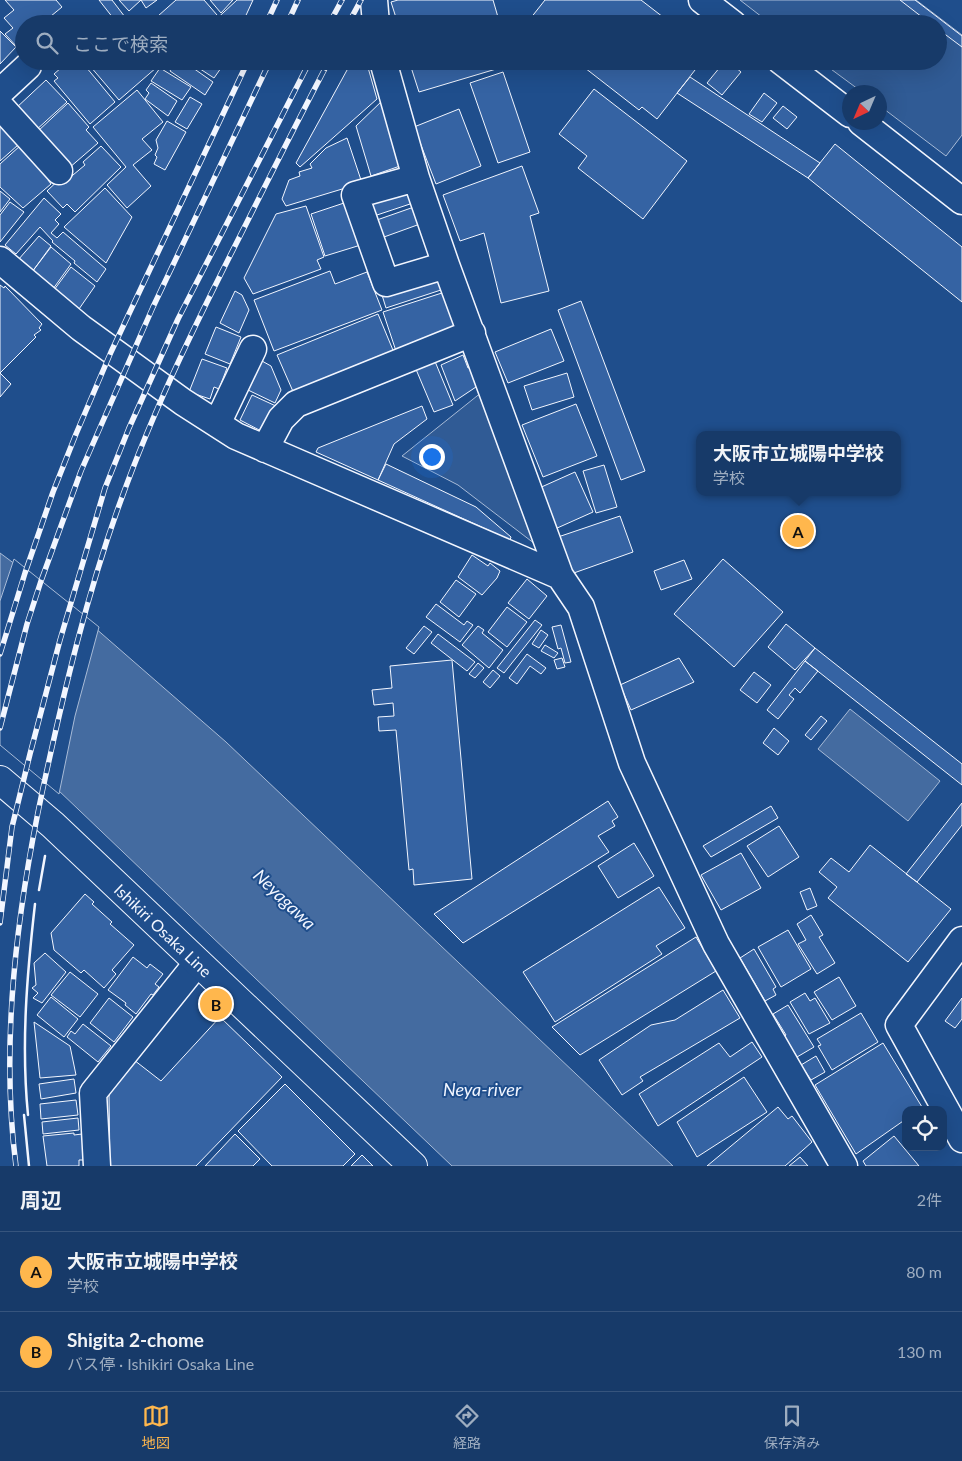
<!DOCTYPE html>
<html lang="ja">
<meta charset="utf-8">
<style>
:root{--surface:#173a69;--page:#244571;--text:#f1f3f6;--muted:#9eadc0;--line:#36547d;--accent:#ffb74d}
body{margin:0;font-family:Lato,"Noto Sans JP",sans-serif;background:var(--page);color:var(--text)}
.controls{position:absolute;right:15px;bottom:15px;display:grid;overflow:hidden;border-radius:10px;box-shadow:0 5px 20px #0002}
.controls button{width:45px;height:45px;display:grid;place-items:center;padding:0;border:0;border-bottom:1px solid var(--line);background:var(--surface);color:var(--text);font:25px sans-serif}
.compass{position:absolute;left:842px;top:85px;width:45px;height:45px;border-radius:50%;background:var(--surface);box-shadow:0 5px 20px #0002;rotate:224deg}
.you{position:absolute;left:431px;top:456px;width:18px;height:18px;margin:-12px;border:4px solid #fff;border-radius:50%;background:#1a73e8;box-shadow:0 0 0 8px #1a73e833}
.badge{display:grid;place-items:center;width:32px;height:32px;border-radius:50%;background:var(--accent);color:#111;font-size:16px;font-weight:700}
.pin{position:absolute;translate:-50% -50%;border:2px solid #fff;box-shadow:0 1px 5px #0006}
.popup{position:absolute;left:696px;top:431px;width:205px;height:65px;box-sizing:border-box;display:grid;place-content:center;border-radius:10px;background:var(--surface);filter:drop-shadow(0 1px 4px #0005);font-size:16px;white-space:nowrap;color:var(--muted)}
.popup b{font-size:19px;color:var(--text)}
.popup::after{content:'';position:absolute;left:50%;top:100%;margin-left:-10px;border:10px solid transparent;border-top-color:var(--surface)}
.list{margin:0;padding:0;list-style:none}
h2{display:flex;justify-content:space-between;align-items:center;height:65px;margin:0;padding:0 20px;font-size:21px}
h2 small{font-size:16px;font-weight:400;color:var(--muted)}
.list li{display:grid;grid-template-columns:32px 1fr auto;gap:15px;align-items:center;box-sizing:border-box;height:80px;padding:0 20px;border-top:1px solid var(--line)}
.list b{display:block;font-size:19px;white-space:nowrap}
.list p{margin:0;font-size:16px;white-space:nowrap;color:var(--muted)}
.list em{font-size:16px;font-style:normal;color:var(--muted)}
.icon{flex:none;width:28px;height:28px;fill:none;stroke:currentColor;stroke-width:2;stroke-linecap:round;stroke-linejoin:round}
.map{position:relative;flex:none;width:962px;height:1166px;overflow:hidden}
.search{position:absolute;background:var(--surface);box-shadow:0 5px 20px #0002;left:15px;right:15px;top:15px;height:55px;display:flex;align-items:center;gap:12px;box-sizing:border-box;padding:0 18px;border-radius:28px;color:var(--muted);font-size:19px}
.sheet{height:225px;background:var(--surface)}
nav{display:flex;justify-content:space-around;align-items:center;box-sizing:border-box;height:70px;border-top:1px solid var(--line);background:var(--surface);font-size:14px;color:var(--muted)}
nav a{display:grid;justify-items:center;gap:2px}
nav .on{color:var(--accent)}
.map>svg:first-child{display:block}
.built{fill:#305b95;stroke:#a8bbd7}
.water{fill:#446ba0;stroke:#a8bbd7}
.pier{fill:#1f4e8c;stroke:#a8bbd7}
.building{fill:#3563a3;stroke:#f2f6ff}
.lines{fill:none;stroke-linecap:round;stroke-linejoin:round}
.minor-casing{stroke:#f2f6ff;stroke-width:29}
.secondary-casing{stroke:#f2f6ff;stroke-width:30}
.minor{stroke:#1f4e8c;stroke-width:26}
.secondary{stroke:#1f4e8c;stroke-width:28}
.rail-casing{stroke:#f2f6ff;stroke-width:5.5}
.rail{stroke:#1f4e8c;stroke-width:4;stroke-dasharray:11;stroke-linecap:butt}
.wall{stroke:#f2f6ff;stroke-width:2.5}
.labels{text-anchor:middle;dominant-baseline:central;stroke-width:4;stroke-linejoin:round;paint-order:stroke}
.street-label{font-size:16px;fill:#f2f6ff;stroke:#1f4e8c}
.water-label{font-size:18px;font-style:italic;fill:#f2f6ff;stroke:#1f4e8c}
</style>
<div class="map">
<svg width="962" height="1166" viewBox="0 0 962 1166">
<rect width="100%" height="100%" fill="#1f4e8c"/>
<path class="built" d="M740,0H916L962,35V135L946,156L880,106V92H862L820,61H938V24H771Z
M487,388L535,544L458,485L402,456Z"/>
<path class="water" d="M0,553L54,593L94,627L226,742L673,1166H452L57,789L0,741Z
M850,709L940,781L908,821L818,749Z"/>
<path class="pier" d="M14,559L99,627L75,716L59,794L0,745V601Z"/>
<path class="building" d="M5,0H56L62,7L45,21L42,19L37,24H24V42L18,48L5,34L13,28L4,18L14,10Z
M99,0H112L125,17L117,23Z
M119,0H157L146,8L141,0L129,11Z
M176,0H204L217,15L207,24H149Z
M210,0H233L221,13Z
M237,0H253L242,24H211Z
M398,0H493L500,24H398L391,2Z
M545,0H641L672,24H536L530,19Z
M900,0H915L962,36V47L938,29V24H931Z
M0,31L16,47L0,64Z
M69,61H81L115,102L90,124L54,81L58,78L54,74Z
M96,61H164L119,100L90,66Z
M176,61H183L213,82L205,95L170,71Z
M188,61H226L214,78Z
M352,61H369L367,64L377,99L300,167L296,163Z
M409,61H512L513,64L419,92Z
M576,61H702L657,119L642,107L639,110Z
M725,61H728L741,72L722,95L707,83Z
M160,68L191,87L182,100L151,81Z
M503,72L530,152L498,163L470,83Z
M690,77L820,163L808,178L677,93Z
M46,80L67,102L35,131L15,109Z
M151,83L177,101L168,116L145,99L149,93L146,90Z
M594,89L687,161L643,219L578,168L587,156L559,134Z
M137,90L163,122L142,139L152,150L133,165L151,186L127,208L107,185L126,167L93,127Z
M764,93L777,103L762,122L749,114Z
M190,97L202,104L187,129L175,122Z
M384,99L403,165L371,176L356,126Z
M68,103L89,127L86,130L98,143L69,168L37,132Z
M783,106L797,117L787,129L773,118Z
M459,109L481,166L436,184L414,127Z
M167,121L186,132L165,170L154,164L157,157L155,155L158,148L156,140Z
M0,125L18,145L0,161Z
M347,138L362,183L286,206L282,199L289,180L300,176L299,172L312,168L310,164L326,148Z
M835,144L962,247V302L808,178Z
M21,145L51,177L48,180L51,184L23,208L0,187V164Z
M101,146L121,167L75,212L67,204L63,208L47,191L63,176L67,180L85,165L83,162Z
M522,166L539,213L530,216L549,291L501,303L484,233L460,241L443,195Z
M406,184L413,203L374,216L364,199Z
M105,188L132,217L106,263L64,227Z
M0,191L10,199L0,212Z
M44,198L61,214L55,220L59,224L51,233L57,238L63,232L106,269L97,282L74,263L75,261L52,242L53,241L40,227L16,254L5,245Z
M350,201L364,244L325,256L311,214Z
M10,202L24,212L0,242V215Z
M306,206L324,257L317,260L321,269L253,294L244,278L276,214Z
M414,207L420,224L384,237L382,232L378,234L374,221Z
M39,236L51,246L32,272L18,260Z
M51,247L71,264L53,289L32,272Z
M71,267L95,286L79,309L54,290Z
M330,271L335,284L367,272L382,310L274,351L254,300Z
M443,275L447,288L386,308L382,295Z
M0,285L4,288L5,286L42,324L39,328L41,330L34,335L36,337L0,373L11,384L0,397Z
M235,291L242,295L249,310L239,333L220,323Z
M448,291L462,333L397,354L383,312Z
M581,301L645,471L621,480L558,310Z
M378,314L395,355L295,396L277,355Z
M216,327L241,337L230,364L205,354Z
M551,329L564,361L508,383L495,352Z
M463,355L468,368L473,366L479,385L455,401L441,365Z
M202,359L227,368L219,389L214,387L210,399L189,392Z
M434,359L453,405L434,412L415,367Z
M262,361L271,366L281,390L275,403L248,390Z
M567,373L574,397L532,410L524,386Z
M252,395L278,407L265,433L240,420Z
M576,404L597,456L543,477L522,425Z
M422,406L427,419L394,444L378,480L316,452L318,448Z
M386,464L476,507L511,537L510,540L378,480Z
M604,465L617,507L596,513L583,471Z
M575,472L593,512L555,529L537,489Z
M620,516L633,552L571,574L558,537Z
M472,555L488,566L490,563L500,571L497,578L482,595L458,577Z
M723,559L783,612L734,667L674,614Z
M684,560L692,579L661,590L654,571Z
M527,579L547,596L529,619L508,603Z
M456,580L476,594L459,617L440,602Z
M436,604L464,625L467,621L473,625L460,642L426,617Z
M507,607L527,622L507,647L488,632Z
M535,620L542,625L504,673L497,668Z
M786,624L815,648L795,670L768,647Z
M561,625L571,662L565,663L561,648L558,649L552,627Z
M424,626L432,632L414,654L406,648Z
M478,626L484,630L482,633L503,650L489,668L462,645Z
M541,630L548,635L539,648L532,644Z
M438,634L475,662L467,671L431,643Z
M545,645L558,653L554,658L541,651Z
M815,648L962,764V785L805,661Z
M527,654L546,668L541,674L530,666L517,684L509,678Z
M562,658L565,667L557,669L554,660Z
M679,658L694,682L631,710L620,685Z
M452,660L472,879L414,885L413,869L409,870L396,730L379,731L378,717L394,716L393,703L374,705L372,690L392,688L390,666Z
M805,661L818,671L800,693L795,688L789,695L794,699L778,719L767,710Z
M478,663L484,668L475,678L469,674Z
M493,670L500,676L490,688L483,682Z
M754,672L771,685L757,703L740,690Z
M821,716L827,721L811,740L805,735Z
M774,728L789,741L778,755L763,743Z
M608,801L618,817L612,821L615,826L598,836L609,852L463,943L434,914Z
M962,803V825L917,882L906,874Z
M771,806L778,818L711,857L703,846Z
M779,826L799,857L768,877L747,846Z
M634,843L654,876L618,898L598,866Z
M870,845L951,909L908,962L828,898L837,887L819,872L831,858L849,872Z
M741,853L761,888L721,910L701,875Z
M659,887L685,928L656,946L662,954L555,1022L523,972Z
M810,888L817,906L807,910L800,892Z
M85,894L94,902L92,904L112,922L110,924L134,945L112,970L116,974L104,988L84,970L81,973L54,950L51,933Z
M811,915L823,935L819,937L835,963L817,974L798,944L806,940L797,924Z
M788,930L811,969L781,987L758,947Z
M696,937L716,971L580,1055L552,1027Z
M754,949L776,987L773,989L776,995L765,1001L740,958Z
M45,953L66,972L42,1003L33,998L38,993L32,988L36,985L34,963Z
M133,957L147,968L150,964L163,974L155,984L159,987L153,995L151,994L136,1014L125,1005L126,1003L108,990Z
M70,972L98,994L80,1017L51,995Z
M839,977L856,1006L832,1020L814,992Z
M723,990L740,1018L640,1077L643,1081L622,1095L599,1060L651,1025L675,1020Z
M805,993L810,1001L815,998L830,1023L809,1034L790,1002Z
M51,997L78,1019L64,1037L37,1015Z
M109,998L133,1017L114,1042L90,1023Z
M962,998V1019L955,1028L945,1021Z
M788,1005L814,1047L797,1057L784,1037L786,1035L773,1014Z
M861,1013L878,1042L832,1070L818,1046L821,1045L817,1039Z
M220,1017L282,1077L196,1166H110L109,1096L112,1087L134,1060L161,1081Z
M34,1022L70,1046L76,1075L40,1078Z
M83,1024L111,1046L98,1062L67,1037L71,1031L75,1034Z
M752,1042L762,1057L658,1126L639,1094L719,1043L730,1057Z
M883,1043L922,1107L919,1110H906V1119L856,1154L815,1085Z
M816,1056L825,1072L811,1080L801,1065Z
M744,1077L767,1112L697,1157L677,1122Z
M74,1079L76,1093L41,1099L39,1084Z
M285,1084L355,1154L343,1166H272L238,1131Z
M76,1100L78,1115L41,1119L40,1104Z
M778,1107L788,1119L792,1116L812,1142L785,1166H707Z
M78,1118L79,1130L43,1134L42,1122Z
M74,1133V1135L82,1134L85,1160H79V1166H47L43,1136Z
M235,1134L260,1159L253,1166H205Z
M894,1136L919,1166H866L863,1161Z
M362,1155L373,1166H351Z
M800,1157L808,1166H789Z"/>
<g class="lines">
<g class="minor-casing">
<path id="minor" d="M374,0L376,24
M702,0L733,24
M383,61L416,178L446,265L560,576L581,607L632,763L716,944L844,1166
M781,61L850,114
M0,92L28,66
M0,106L59,171
M861,122L962,201
M416,178L355,195L386,283L446,265
M0,260L81,328L183,402L236,436L560,576
M217,424L253,349
M265,449L281,419L296,404L472,333
M962,940L899,1025L962,1139
M97,1166L93,1093L198,962"/>
</g>
<g class="secondary-casing">
<g id="secondary">
<path id="s1" d="M0,780L53,825L413,1166"/>
</g>
</g>
<use href="#minor" class="minor"/>
<use href="#secondary" class="secondary"/>
<g class="rail-casing">
<path id="rail" d="M266,24L277,0
M287,24L298,0
M329,24L342,0
M348,24L361,0
M0,654L25,573L53,492L76,434L111,352L248,61
M0,728L27,624L41,581L81,471L153,307L270,61
M0,923L12,827L30,754L60,640L105,488L129,428L178,319L310,61
M16,1166C0,1042 17,910 43,788C64,691 87,593 121,500C154,408 197,321 241,234C270,176 299,118 329,61"/>
</g>
<use href="#rail" class="rail"/>
<path class="wall" d="M39,890L45,856
M24,1115L29,1166
M28,1115C21,1044 27,974 35,904"/>
</g>
<g class="labels">
<g class="street-label">
<text stroke="none"><textPath href="#s1" startOffset="222">Ishikiri Osaka Line</textPath></text>
</g>
<g class="water-label">
<text transform="translate(285 899) rotate(44)">Neyagawa</text>
<text x="482" y="1089">Neya-river</text>
</g>
</g>
</svg>
<div class="controls">
<button><svg class="icon" aria-label="locate" viewBox="0 0 24 24"><circle cx="12" cy="12" r="6"/><path d="M12 2v4M12 18v4M2 12h4M18 12h4"/></svg></button>
</div>
<svg class="compass" viewBox="-18 -18 36 36"><path d="M0-13l5 13h-10z" fill="#e53935"/><path d="M0 13l5-13h-10z" fill="#9eadc0"/></svg>
<div class="you"></div>
<div class="pin badge" style="left:798px;top:531px">A</div>
<div class="popup"><b>大阪市立城陽中学校</b>学校</div>
<div class="pin badge" style="left:216px;top:1004px">B</div>
<div class="search"><svg class="icon" aria-label="search" viewBox="0 0 24 24"><circle cx="10" cy="10" r="6"/><path d="M15 15l6 6"/></svg>ここで検索</div>
</div>
<section class="sheet">
<h2>周辺<small>2件</small></h2>
<ul class="list">
<li><span class="badge">A</span><div><b>大阪市立城陽中学校</b><p>学校</p></div><em>80 m</em></li>
<li><span class="badge">B</span><div><b>Shigita 2-chome</b><p>バス停 · Ishikiri Osaka Line</p></div><em>130 m</em></li>
</ul>
</section>
<nav>
<a class="on"><svg class="icon" aria-label="map" viewBox="0 0 24 24"><path d="M3 6l6-2 6 2 6-2v14l-6 2-6-2-6 2zM9 4v14M15 6v14"/></svg>地図</a>
<a><svg class="icon" aria-label="directions" viewBox="0 0 24 24"><path d="M12 3l9 9-9 9-9-9zM9 14v-3h6M13 9l2 2-2 2"/></svg>経路</a>
<a><svg class="icon" aria-label="saved" viewBox="0 0 24 24"><path d="M7 4h10v16l-5-4-5 4z"/></svg>保存済み</a>
</nav>
